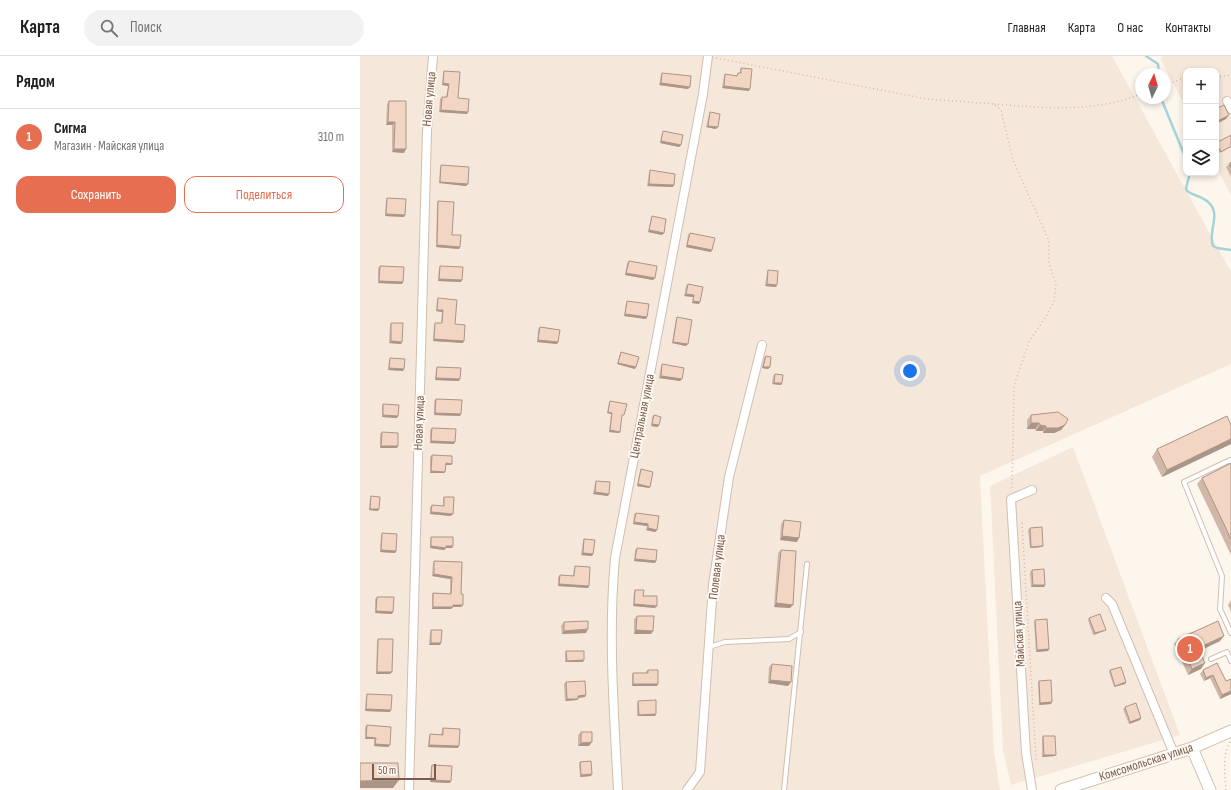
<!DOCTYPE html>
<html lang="ru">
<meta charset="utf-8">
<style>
:root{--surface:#fff;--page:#f2f2f2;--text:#202124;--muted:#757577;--line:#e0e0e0;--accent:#e76f51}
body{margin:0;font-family:"Sofia Sans Condensed",sans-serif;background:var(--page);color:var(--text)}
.controls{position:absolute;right:12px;top:12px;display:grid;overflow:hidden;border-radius:8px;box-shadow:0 2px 6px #0003}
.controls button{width:36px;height:36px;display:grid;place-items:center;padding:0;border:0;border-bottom:1px solid var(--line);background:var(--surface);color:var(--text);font:20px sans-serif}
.compass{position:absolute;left:775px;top:12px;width:36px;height:36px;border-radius:50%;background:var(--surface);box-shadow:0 2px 6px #0003;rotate:5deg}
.scale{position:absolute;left:12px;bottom:10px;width:64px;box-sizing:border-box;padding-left:4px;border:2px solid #7a5c4d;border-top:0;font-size:11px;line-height:14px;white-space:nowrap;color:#7a5c4d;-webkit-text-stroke:3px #fffaf3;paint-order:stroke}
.you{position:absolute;left:550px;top:315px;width:14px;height:14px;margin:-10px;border:3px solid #fff;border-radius:50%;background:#1a73e8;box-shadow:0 0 0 6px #1a73e833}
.badge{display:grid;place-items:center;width:26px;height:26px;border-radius:50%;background:var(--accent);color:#fff;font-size:13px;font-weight:700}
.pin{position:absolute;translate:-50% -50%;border:2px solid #fff;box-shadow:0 1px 4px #0006}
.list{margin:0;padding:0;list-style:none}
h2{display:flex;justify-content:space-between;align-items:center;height:52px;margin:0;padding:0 16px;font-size:17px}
h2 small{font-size:13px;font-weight:400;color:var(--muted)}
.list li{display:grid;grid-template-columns:26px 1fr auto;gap:12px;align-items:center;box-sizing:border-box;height:56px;padding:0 16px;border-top:1px solid var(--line)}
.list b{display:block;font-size:15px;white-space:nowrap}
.list p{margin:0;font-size:13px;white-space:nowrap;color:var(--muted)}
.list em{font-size:13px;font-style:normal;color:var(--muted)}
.actions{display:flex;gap:8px;padding:12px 16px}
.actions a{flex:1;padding:9px 0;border:1px solid var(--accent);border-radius:12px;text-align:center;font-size:14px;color:var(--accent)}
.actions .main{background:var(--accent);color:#fff}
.icon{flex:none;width:22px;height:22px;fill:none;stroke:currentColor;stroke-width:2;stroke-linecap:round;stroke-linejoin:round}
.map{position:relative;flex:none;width:871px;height:734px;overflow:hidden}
header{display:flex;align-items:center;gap:24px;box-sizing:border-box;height:56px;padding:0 20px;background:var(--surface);border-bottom:1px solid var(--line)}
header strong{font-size:19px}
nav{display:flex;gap:22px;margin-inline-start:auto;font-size:14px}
.search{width:280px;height:36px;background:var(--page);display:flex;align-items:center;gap:10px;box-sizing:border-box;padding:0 14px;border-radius:22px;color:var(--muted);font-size:15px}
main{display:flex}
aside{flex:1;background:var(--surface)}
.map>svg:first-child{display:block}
.residential{fill:#f5e8da}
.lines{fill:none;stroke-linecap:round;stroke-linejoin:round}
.stream{stroke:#a5d3da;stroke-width:2.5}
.lane-casing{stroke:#d1beb0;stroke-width:6}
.street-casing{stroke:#d1beb0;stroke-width:10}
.secondary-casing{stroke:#d6c0b0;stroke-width:13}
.path{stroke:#d9b8a5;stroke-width:1.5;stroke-dasharray:1 3;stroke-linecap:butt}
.lane{stroke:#fff;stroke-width:4}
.street{stroke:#fff;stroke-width:8}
.secondary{stroke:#fff;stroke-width:11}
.wall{fill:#d1b7a8}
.shaded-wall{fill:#aa9588}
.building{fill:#f3d5c3;stroke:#aa9588}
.labels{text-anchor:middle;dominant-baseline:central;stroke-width:3.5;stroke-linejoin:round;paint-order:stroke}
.street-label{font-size:13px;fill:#7a5c4d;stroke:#fffaf3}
</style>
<header>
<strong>Карта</strong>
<div class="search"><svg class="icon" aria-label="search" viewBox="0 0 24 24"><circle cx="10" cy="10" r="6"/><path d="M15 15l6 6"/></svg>Поиск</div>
<nav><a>Главная</a><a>Карта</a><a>О нас</a><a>Контакты</a></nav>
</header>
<main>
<aside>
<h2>Рядом<small></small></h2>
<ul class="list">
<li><span class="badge">1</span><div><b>Сигма</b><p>Магазин · Майская улица</p></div><em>310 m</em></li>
</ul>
<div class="actions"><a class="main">Сохранить</a><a>Поделиться</a></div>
</aside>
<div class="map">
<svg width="871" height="734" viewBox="0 0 871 734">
<rect width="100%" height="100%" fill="#fdf6ec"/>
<path class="residential" d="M0,0H752L871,216V308L620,420L634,696L640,734H0Z
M803,0H871V139L856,110V15H826V52L800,2Z
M713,391L820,679L651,729L643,694L630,430Z"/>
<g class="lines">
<path class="stream" d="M786,0L798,8L799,18
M801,42L826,103
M830,117L826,132L827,135C834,140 841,140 847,145C863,158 847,174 853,190L857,192L871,194"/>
<g class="lane-casing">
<path id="lane" d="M871,407L870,404L824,426L862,520L860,553L871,577
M349,591L365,586L429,583L441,576
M851,603L867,596L871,605
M424,734L447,508"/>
</g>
<g class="street-casing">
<path id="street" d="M867,45L871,53
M672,434L651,443L666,697L672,734
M746,542L752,548L814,698
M49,734L67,75L73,0
M258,734C254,657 248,579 255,502L343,38L348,0
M327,734L340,716L353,529L369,421L402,289"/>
</g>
<g class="secondary-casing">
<path id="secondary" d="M832,692L850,734
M701,734L832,692L871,675"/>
</g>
<path class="path" d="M356,2L567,43L634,48L641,54L653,104L689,185V207L696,228L694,245L687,259L670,284L654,329L652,433
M856,21L871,19
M805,29L826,21
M634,48C684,52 733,57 781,38
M662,467L676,704
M866,734C865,719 862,699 870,686"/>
<use href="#lane" class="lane"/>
<use href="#street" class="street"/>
<use href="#secondary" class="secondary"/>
</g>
<path class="wall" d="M381,12L389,35L362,32L364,20L365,18L376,20L378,17H380V14Z
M84,15L98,42L108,56L107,58L79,56L80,43L82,41H86L88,30L82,29L83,17Z
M302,17L330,31L328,33L299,29L301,18Z
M29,45L44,97L32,96V69H26L27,48Z
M350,56L356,73L346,71L349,58Z
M303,75L321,89L319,91L300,87L302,77Z
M856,87L871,91L859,97L856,91Z
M871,106V121L866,111Z
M81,109L108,128L106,130L79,127L80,111Z
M290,114L313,131L287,130L289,116Z
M27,142L45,159L44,161L25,160L26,144Z
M78,145L92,179L100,191L99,193L76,191L77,147Z
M292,160L304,177L302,179L288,176L291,162Z
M330,177L351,196L326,191L328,179Z
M269,205L295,222L293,224L265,219L267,207Z
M20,210L43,226L42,228L18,227V212Z
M80,210L101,226L78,225L79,212Z
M408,214L417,229L416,231L405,230L407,216Z
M328,228L339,248L332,247L333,241L324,240L326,230Z
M78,242L95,268L103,287L73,285L74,269L75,267H81L82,256L76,255L77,244Z
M267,245L286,263L264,260L266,247Z
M317,261L326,290L312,287L316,263Z
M31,267L41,288L29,287L30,269Z
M180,271L198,286L197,288L177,286L178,273Z
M261,296L275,313L257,308L260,298Z
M406,300L410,311L408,313L402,312L404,302Z
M30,302L44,313L43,315L28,314L29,304Z
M302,308L322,323L320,325L299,322L301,310Z
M77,311L99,325L75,324L76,313Z
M415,318L422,327L421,329L412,328L413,320Z
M76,343L101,358L100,360L74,359V345Z
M250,345L263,361H262L259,377L249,376L251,358L247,357L249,347Z
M23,348L37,362L22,361V350Z
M294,359L298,371L291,370L292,361Z
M671,359L705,369L701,374L694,377H683V375H676L675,373H667V364Z
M871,369V388L802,421L792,401L797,393Z
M72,372L94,388L70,387V374Z
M22,376L37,392H20V378Z
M72,399L91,409H85V416L84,417H70V401Z
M871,407V499L837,428L842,422Z
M281,413L290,431L289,432L277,430L280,415Z
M236,425L248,440L233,438L235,427Z
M11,440L19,453L18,455L9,454L10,442Z
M84,441L91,460L70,458V451L72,449L83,450V442Z
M276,457L297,474L295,476L286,474L287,470L273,468L274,458Z
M424,464L437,486L420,484L421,468Z
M670,472L682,491L670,492L668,474Z
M22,477L36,495L35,497L20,496L21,479Z
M71,481L93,490L92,492H86L84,494L70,492V483Z
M224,483L233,498L232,500L221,499L223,485Z
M277,492L296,505L295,507L274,505L275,494Z
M421,494L430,552L414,551L418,497Z
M74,505L102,506L101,538L103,549L101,551H93L91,553H72V539L73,537L90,538V523L72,520L73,507Z
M215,510L229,530L228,532L198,530V521L200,519L213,520L214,512Z
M672,514L685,529L684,531H671L670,516Z
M275,534L283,540L295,552L273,550L274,535Z
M17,541L32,558L15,557V543Z
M871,544V556L868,549Z
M277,560L291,578H274V563Z
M729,562L746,574L744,575L733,579L728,564Z
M675,564L689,593L688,595L676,596L674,566Z
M204,566L226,577L202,578L201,570Z
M71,574L81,587L80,589H69L70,576Z
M18,583L30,618H16L17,585Z
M818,583L860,585L840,595L841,613L828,619L814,588Z
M206,595L223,606H205V597Z
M412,608L428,630L408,627L409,611Z
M288,614L297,630H272V619L273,617H286V615Z
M750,614L766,626L765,628L754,631L749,616Z
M843,614L866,625L871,623V638L860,643L850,622L844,625L840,618Z
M679,625L691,648L679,649L678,627Z
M206,626L226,639L225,641L218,642L217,644L205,645L204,628Z
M7,638L30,656L5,655L6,640Z
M278,645L296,658L295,660H277V647Z
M765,651L781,662L780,664L769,668L763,653Z
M7,669L30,689L28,691L14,690V683H5V671Z
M83,672L98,692L68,691L69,680L70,678L81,679L82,674Z
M221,676L229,690H218V679Z
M683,680L695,700L682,701V682Z
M220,706L232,718L231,720L220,721L219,707Z
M72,709L90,727L70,726L71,711Z"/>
<path class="shaded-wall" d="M83,27L89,28L88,30L82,29Z
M301,27L330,31L328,33L299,29Z
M364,30L390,33L389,35L362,32Z
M81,54L108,56L107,58L79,56Z
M869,59L866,63L856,68V66Z
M28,66H35L32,69H26Z
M348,70L358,71L356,73L346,71Z
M301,85L321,89L319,91L300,87Z
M34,93H46L44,97L32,96Z
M80,126L108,128L106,130L79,127Z
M289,128L314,129L313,131L287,130Z
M26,158L45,159L44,161L25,160Z
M289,174L304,177L302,179L288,176Z
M77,189L100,191L99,193L76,191Z
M327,189L352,194L351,196L326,191Z
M266,217L295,222L293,224L265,219Z
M79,223L102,224L101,226L78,225Z
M19,225L43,226L42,228L18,227Z
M407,228L417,229L416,231L405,230Z
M326,238L334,239L333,241L324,240Z
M333,245L340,246L339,248L332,247Z
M77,254H83L82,256L76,255Z
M265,258L287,261L286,263L264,260Z
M74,283L104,285L103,287L73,285Z
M178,284L198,286L197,288L177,286Z
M31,285L42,286L41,288L29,287Z
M313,286L328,288L326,290L312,287Z
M258,307L276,311L275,313L257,308Z
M403,311H410L408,313L402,312Z
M29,312L44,313L43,315L28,314Z
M301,320L322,323L320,325L299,322Z
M76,322L100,323L99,325L75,324Z
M414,327H422L421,329L412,328Z
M248,356L252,357L251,358L247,357Z
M75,357L101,358L100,360L74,359Z
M23,359L38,360L37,362L22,361Z
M671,367H679L675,373H667Z
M292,368L299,369L298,371L291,370Z
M680,369L686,370L683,375H676Z
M705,369L701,374L694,377H683L686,372Z
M250,374L260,376L259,377L249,376Z
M871,383V388L802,421L807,414Z
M71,385L95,386L94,388L70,387Z
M21,390H38L37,392H20Z
M86,407L92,408L91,409H84Z
M71,415L85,416L84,417H70Z
M278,428L290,431L289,432L277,430Z
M235,436L249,438L248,440L233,438Z
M10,453H19L18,455L9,454Z
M71,456L93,458L91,460L70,458Z
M274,466L288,468L287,470L273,468Z
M288,472L297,474L295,476L286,474Z
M422,480L439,482L437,486L420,484Z
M71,490L86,492L84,494L70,492Z
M86,490H93L92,492H84Z
M683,490L682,491L670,492L671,491Z
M21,494L36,495L35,497L20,496Z
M223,497L233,498L232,500L221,499Z
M275,503L296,505L295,507L274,505Z
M74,518L92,521L90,523L72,520Z
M199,528L229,530L228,532L198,530Z
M673,529H685L684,531H671Z
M416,547L433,549L430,552L414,551Z
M274,548L297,550L295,552L273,550Z
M93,549H103L101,551H91Z
M73,551H93L91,553H72Z
M16,555L33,556L32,558L15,557Z
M228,573L226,577L202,578L204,575Z
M276,574L293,575L291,578H274Z
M746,574L744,575L733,579L735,577Z
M864,580L860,585L834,597L838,592Z
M71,587H81L80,589H69Z
M689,593L688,595L676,596L677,594Z
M224,604L223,606H205L207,605Z
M845,607L841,613L828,619L832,613Z
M17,616H32L30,618H16Z
M853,619L850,622L844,625L846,622Z
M410,624L431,626L428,630L408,627Z
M766,626L765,628L754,631L755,630Z
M273,628H298L297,630H272Z
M871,635V638L860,643L862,639Z
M226,639L225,641L217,642L218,640Z
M207,643H218L217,644L205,645Z
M692,646L691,648L679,649L680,647Z
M6,653L31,654L30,656L5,655Z
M296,658L295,660H277L279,659Z
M781,662L780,664L769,668L770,666Z
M6,681L16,682L14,683H5Z
M232,686L229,690H218L221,687Z
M15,688L30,689L28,691L14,690Z
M69,689L99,690L98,692L68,691Z
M684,699H696L695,700L682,701Z
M232,718L231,720L220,721L221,719Z
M39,724L33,732H0V725Z
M71,724L91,725L90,727L70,726Z"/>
<path class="building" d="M381,12L392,13L390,33L364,30L365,18L377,20L378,17H381Z
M84,15L100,16L98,42L109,43L108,56L81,54L82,41H87L89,28L83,27Z
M302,17L331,20L330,31L301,27Z
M29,45H46V93H34L35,66H28Z
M864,49L869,59L856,66V53Z
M350,56L360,58L358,71L348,70Z
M303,75L323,79L321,89L301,85Z
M871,79V90L861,96L856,87Z
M871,106V112L869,108Z
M81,109L109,111L108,128L80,126Z
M290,114L315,118L314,129L289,128Z
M27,142L46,143L45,159L26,158Z
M78,145L94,146L92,179H101L100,191L77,189Z
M292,160L306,163L304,177L289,174Z
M330,177L355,182L352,194L327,189Z
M269,205L297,210L295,222L266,217Z
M20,210L44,211L43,226L19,225Z
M80,210L103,211L102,224L79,223Z
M408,214L418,215L417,229L407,228Z
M328,228L343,231L340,246L333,245L334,239L326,238Z
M78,242L97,244L95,268L105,269L104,285L74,283L75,267H82L83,254H77Z
M267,245L289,248L287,261L265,258Z
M317,261L332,264L328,288L313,286Z
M31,267H43L42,286L31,285Z
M180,271L200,274L198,286L178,284Z
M261,296L279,301L276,311L258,307Z
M406,300L411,301L410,311H403Z
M30,302L45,303L44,313L29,312Z
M302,308L324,312L322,323L301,320Z
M77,311L101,312L100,323L76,322Z
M415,318L423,319L422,327H414Z
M76,343L102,344L101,358L75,357Z
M250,345L267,348L264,359H262L260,376L250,374L252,357L248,356Z
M23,348L39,349L38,360L23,359Z
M698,356L708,363L705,369L698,372H686V370L680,369L679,367H671V359Z
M294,359L301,361L299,369L292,368Z
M867,360L871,369V383L807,414L797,393Z
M72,372L96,373L95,386L71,385Z
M22,376L38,377V390H21Z
M72,399L92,400V408L86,407L85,416L71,415Z
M871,407V483L842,422Z
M281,413L293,416L290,431L278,428Z
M236,425L250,426L249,438L235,436Z
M11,440L20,441L19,453H10Z
M84,441H94L93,458L71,456L72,449L84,450Z
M276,457L299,460L297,474L288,472V468L274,466Z
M424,464L441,466L439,482L422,480Z
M682,471L683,490L671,491L670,472Z
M22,477L37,478L36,495L21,494Z
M71,481H93V490H86V492L71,490Z
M224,483L235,484L233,498L223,497Z
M277,492L297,494L296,505L275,503Z
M421,494L436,495L433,549L416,547Z
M74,505L102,506L101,538H103V549H93V551H73V537L91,538L92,521L74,518Z
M215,510L230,511L229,530L199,528L200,519L214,520Z
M684,513L685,529H673L672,514Z
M275,534H284L283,540H297V550L274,548Z
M17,541H34L33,556L16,555Z
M740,558L746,574L735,577L729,562Z
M277,560H294L293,575L276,574Z
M687,563L689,593L677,594L675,564Z
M228,565V573L204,575V566Z
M858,565L864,580L838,592L845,607L832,613L818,583Z
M71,574H82L81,587H71Z
M18,583H33L32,616H17Z
M206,595H224V604L207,605Z
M857,607L866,625L871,623V635L862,639L853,619L846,622L843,614Z
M412,608L432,610L431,626L410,624Z
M761,611L766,626L755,630L750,614Z
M288,614H298V628H273V617H288Z
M691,624L692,646L680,647L679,625Z
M225,625L226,639L218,640V643H207L206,626Z
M7,638L32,639L31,654L6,653Z
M296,644V658L279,659L278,645Z
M776,647L781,662L770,666L765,651Z
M7,669L31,671L30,689L15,688L16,682L6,681Z
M83,672L100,673L99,690L69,689L70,678L83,679Z
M221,676H232V686L221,687Z
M683,680H695L696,699H684Z
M231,705L232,718L221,719L220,706Z
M0,707H38L39,724L0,725Z
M72,709L92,710L91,725L71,724Z"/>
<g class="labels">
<g class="street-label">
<text transform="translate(69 43) rotate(-85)">Новая улица</text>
<text transform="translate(282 360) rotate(-79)">Центральная улица</text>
<text transform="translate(59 367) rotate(-88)">Новая улица</text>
<text transform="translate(357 511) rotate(-83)">Полевая улица</text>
<text transform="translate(659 578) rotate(-93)">Майская улица</text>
<text transform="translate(786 706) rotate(-18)">Комсомольская улица</text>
</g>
</g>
</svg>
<div class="controls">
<button>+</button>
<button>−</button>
<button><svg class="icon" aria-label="layers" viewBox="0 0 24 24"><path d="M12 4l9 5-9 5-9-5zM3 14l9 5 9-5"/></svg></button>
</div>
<svg class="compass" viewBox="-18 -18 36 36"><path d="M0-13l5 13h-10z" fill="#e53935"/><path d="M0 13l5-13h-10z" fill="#757577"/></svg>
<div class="scale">50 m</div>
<div class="you"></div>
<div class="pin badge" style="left:830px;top:593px">1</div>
</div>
</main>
